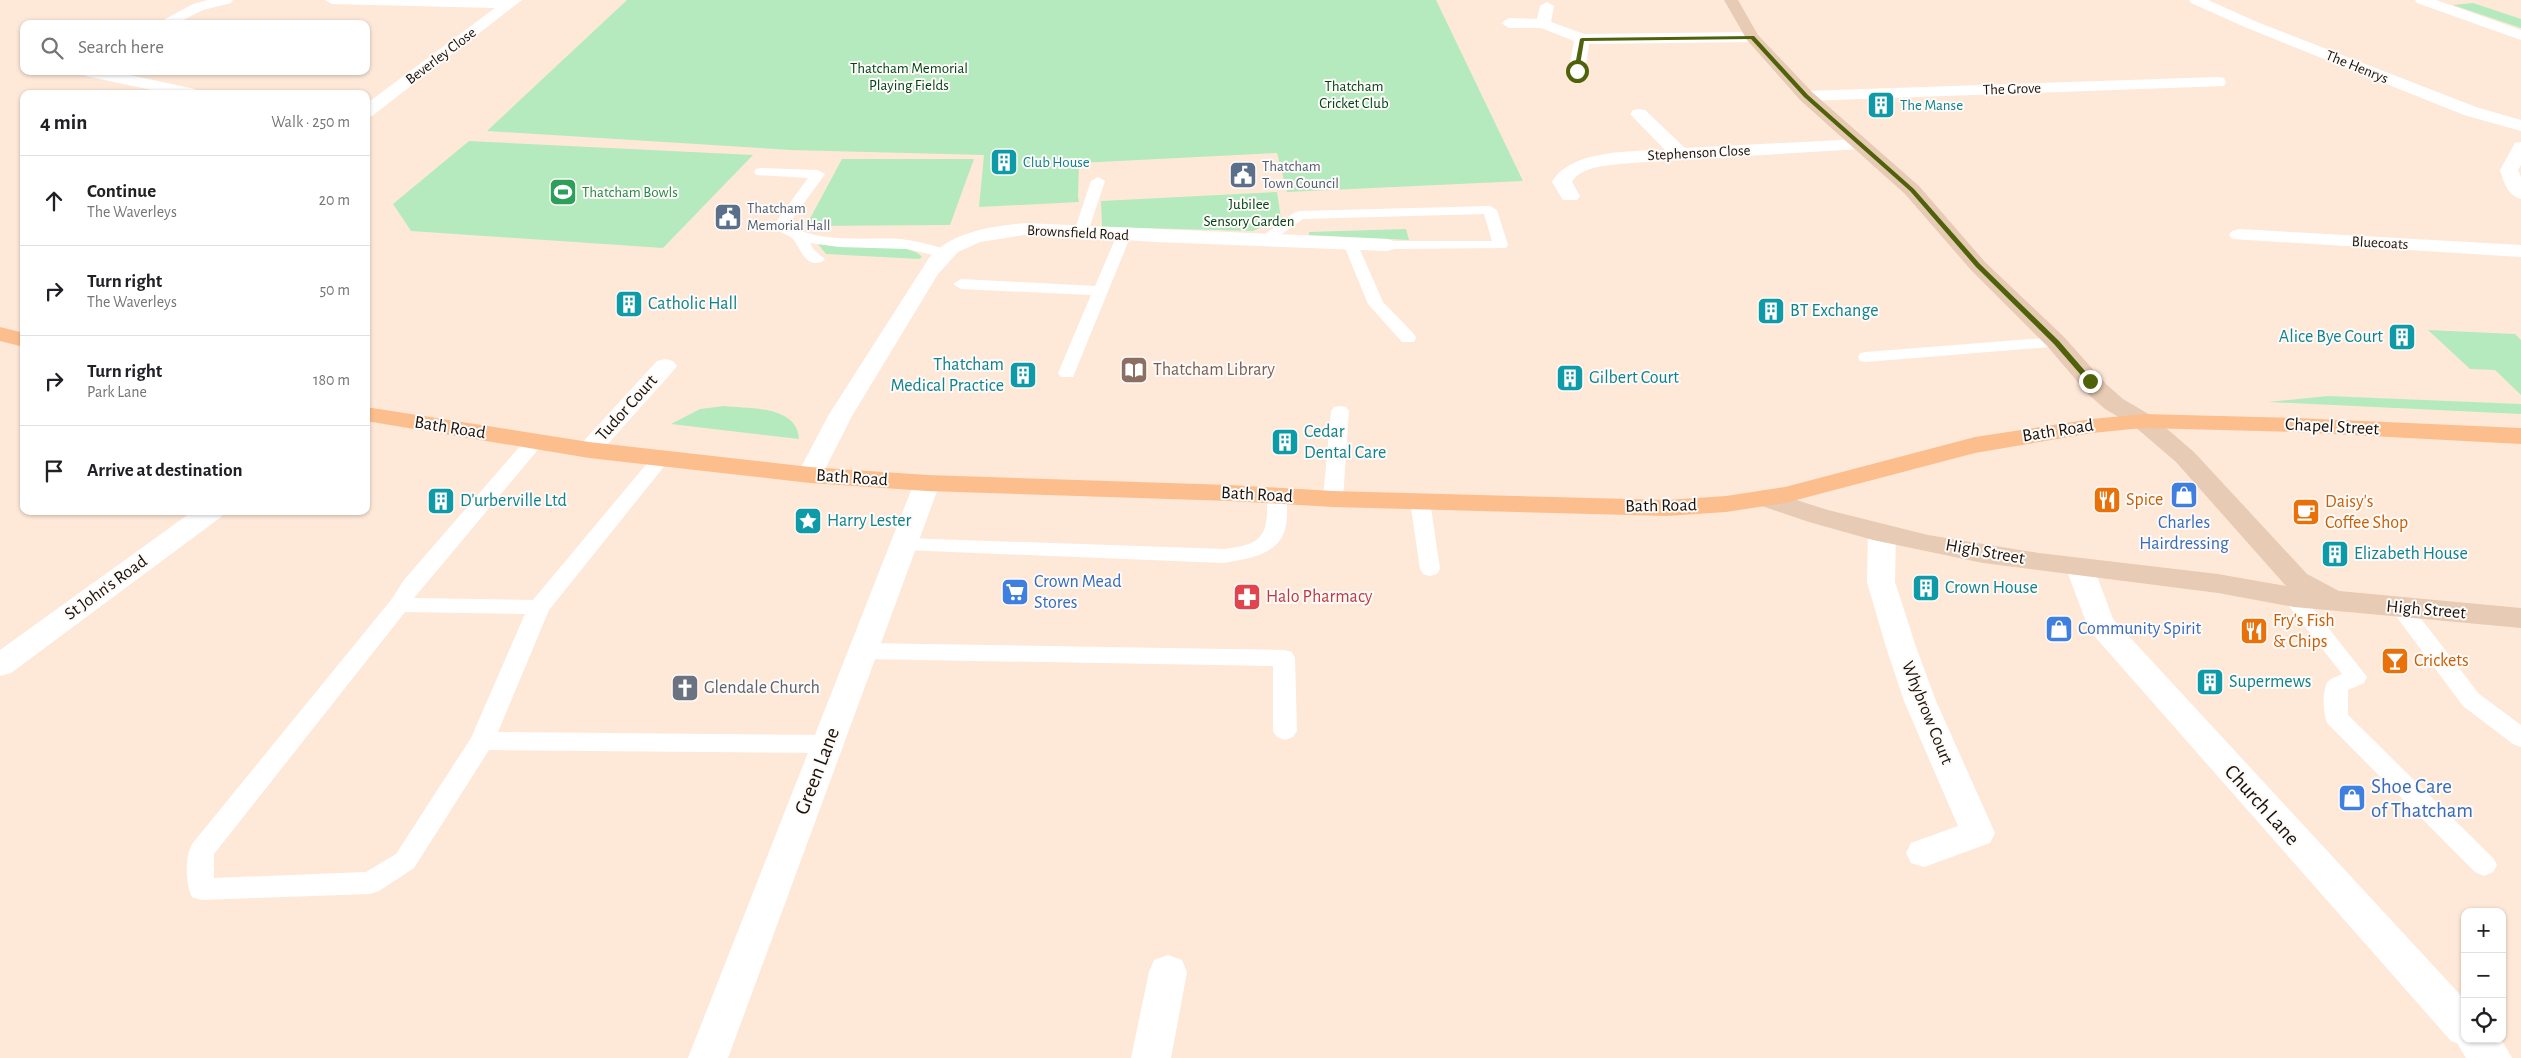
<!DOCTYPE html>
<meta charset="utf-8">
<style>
:root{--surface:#fff;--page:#f6f6f6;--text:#202124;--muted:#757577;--line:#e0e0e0}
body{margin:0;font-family:"Alegreya Sans",sans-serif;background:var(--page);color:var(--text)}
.controls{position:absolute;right:15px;bottom:15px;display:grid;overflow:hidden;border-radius:10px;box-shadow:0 1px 4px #0004}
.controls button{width:45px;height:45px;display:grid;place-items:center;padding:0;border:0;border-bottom:1px solid var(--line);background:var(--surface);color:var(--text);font:25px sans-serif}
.stop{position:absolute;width:15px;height:15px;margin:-11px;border:4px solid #4f620a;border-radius:50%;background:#fff}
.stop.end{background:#4f620a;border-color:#fff;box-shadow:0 1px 5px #0008}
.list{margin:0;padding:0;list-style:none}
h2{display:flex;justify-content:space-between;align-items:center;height:65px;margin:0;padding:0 20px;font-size:21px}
h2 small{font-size:16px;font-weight:400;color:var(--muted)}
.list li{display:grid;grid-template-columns:32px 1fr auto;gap:15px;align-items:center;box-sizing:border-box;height:90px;padding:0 20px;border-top:1px solid var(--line)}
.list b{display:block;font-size:19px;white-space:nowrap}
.list p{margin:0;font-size:16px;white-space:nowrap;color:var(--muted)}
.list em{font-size:16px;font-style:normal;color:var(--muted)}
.icon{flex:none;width:28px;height:28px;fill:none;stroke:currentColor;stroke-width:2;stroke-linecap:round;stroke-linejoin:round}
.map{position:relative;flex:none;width:2521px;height:1058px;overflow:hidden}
.search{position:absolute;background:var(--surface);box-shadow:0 1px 4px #0004;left:20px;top:20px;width:350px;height:55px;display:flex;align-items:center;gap:12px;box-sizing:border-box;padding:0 18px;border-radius:10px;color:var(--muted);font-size:19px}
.panel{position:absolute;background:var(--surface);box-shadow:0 1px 4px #0004;left:20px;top:90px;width:350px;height:425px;border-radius:10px}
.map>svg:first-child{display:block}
.green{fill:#b5eabf}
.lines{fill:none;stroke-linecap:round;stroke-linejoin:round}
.lane{fill:#fff;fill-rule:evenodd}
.street{fill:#fff;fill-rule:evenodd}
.secondary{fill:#e7cbb4;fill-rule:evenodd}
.primary{fill:#fdbe8e;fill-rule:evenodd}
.route{fill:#4f620a}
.labels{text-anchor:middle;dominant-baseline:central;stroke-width:4;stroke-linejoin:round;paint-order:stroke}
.far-street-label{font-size:15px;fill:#19120c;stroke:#fefaf7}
.far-park-label{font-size:15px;fill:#00441a;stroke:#fefaf7}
.far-culture-label{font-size:15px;fill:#0d838f;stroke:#fefaf7;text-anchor:start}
.far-service-label{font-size:15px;fill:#4e5e75;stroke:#fefaf7;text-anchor:start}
.far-leisure-label{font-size:15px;fill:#27864d;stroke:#fefaf7;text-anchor:start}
.culture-label{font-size:18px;fill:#0d838f;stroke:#fefaf7;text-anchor:start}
.education-label{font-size:18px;fill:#785e54;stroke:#fefaf7;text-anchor:start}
.street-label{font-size:18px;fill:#19120c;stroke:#fefaf7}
.food-label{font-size:18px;fill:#c56008;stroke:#fefaf7;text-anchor:start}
.shop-label{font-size:18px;fill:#366cbe;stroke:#fefaf7;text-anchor:start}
.health-label{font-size:18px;fill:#be3a42;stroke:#fefaf7;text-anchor:start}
.worship-label{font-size:18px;fill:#5b616d;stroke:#fefaf7;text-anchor:start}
.near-street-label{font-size:21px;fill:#19120c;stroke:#fefaf7}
.near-shop-label{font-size:21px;fill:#366cbe;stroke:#fefaf7;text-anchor:start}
</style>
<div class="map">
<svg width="2521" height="1058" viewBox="0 0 2521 1058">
<rect width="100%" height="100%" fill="#fee9d9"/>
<path class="green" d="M627,0H1436L1523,181L1287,192L1277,153L1079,163L1078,197L1079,202L979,207L984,155L790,150L487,131Z
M2473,3L2521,19V28L2453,5Z
M469,141L753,155L663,248L411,231L393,204Z
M842,159H974L950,225L806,226Z
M1277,192L1281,218L1253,231L1102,227L1101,201Z
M1406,229L1409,240L1309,235V232Z
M818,244C838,245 912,242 922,257L919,259L826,254Z
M2428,330L2515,334L2521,340V395L2495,370L2470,369Z
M2328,396L2521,404V414L2268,402Z
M724,406C749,409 797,405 799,439L671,424L700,409Z"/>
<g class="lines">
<path class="lane" d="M761,168L818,170L825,174L788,225C822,244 864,237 901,239C918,241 934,246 950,250L953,253L945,258L908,249L839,247L810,243L814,250L825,259L822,262C804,267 802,250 793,239C788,234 778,233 773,226L808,178L756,175L754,172L756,169Z
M1098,177L1105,181L1088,232L1081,236L1076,235L1074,232L1091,181Z
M1490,206L1497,210L1508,245L1506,248L1387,249L1380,245L1387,241H1492L1484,214L1303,219L1269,243H1259L1257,240L1295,212L1300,211Z
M1124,231L1131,235L1073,377H1061L1058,373L1091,295L961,289L953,284L961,279L1095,286L1117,235Z
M1350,239L1357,243L1383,302L1414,334L1416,338L1414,342H1402L1368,304L1343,243Z
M2056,337L2062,338L2064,342L2062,346L1866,362L1860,361L1858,357L1860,353L1866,352Z
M1340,406L1346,407L1349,411L1343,499L1340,503H1326L1323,499L1331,411L1334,407Z
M534,436L541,438L543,442L541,446L414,598L533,600L654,455H668L670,459L549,610L498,732L827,735L835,738L839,744L835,750L827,753L489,750L414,868L379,891L370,894L201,900L192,897C185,883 185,857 192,844L391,600L404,580L527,438ZM405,612L525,614L471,738L396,854L366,872L214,878V854Z
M1277,490L1284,492C1288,498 1287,507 1287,514C1287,554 1255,557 1224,563L904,550L897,549L894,544L897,539L904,538L1224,549C1251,545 1267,543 1267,511C1267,504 1266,498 1270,492Z
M1420,495L1427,497L1430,501L1440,569L1437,574L1430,576L1423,574L1420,569L1410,501L1413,497Z
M2293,590L2300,592L2367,677L2364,683L2348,690V715L2493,858L2497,865L2493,872L2484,876L2475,872L2328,724C2323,716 2322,692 2327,683C2330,678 2337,677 2342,674L2282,597L2286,592Z
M2401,601L2409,603L2479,694L2521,725V747L2513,744L2463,706L2390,608L2393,603Z
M863,643L1284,650L1292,652L1295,658L1297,731L1293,737L1285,740L1277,737L1273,731V666L863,659L855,656L852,651L855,646Z"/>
<path class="street" d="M208,0H233L231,3L203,10L175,24H156L193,4Z
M325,0H522L372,116L366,117V104L495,8L332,4Z
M2189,0H2208L2257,22L2476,107L2521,120V131L2464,115L2247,28L2191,3Z
M2415,0H2436L2521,30V40L2417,3Z
M1547,2L1554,6L1551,22L1584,34L1752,32L1760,37L1752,42L1589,44L1585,71L1577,76L1569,71L1574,41L1541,28H1509L1501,23L1509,18L1537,19L1540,6Z
M78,71H111L195,89L203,94H170L86,76Z
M2218,77L2224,78L2226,82L2224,86L1806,101L1800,100L1798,96L1800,92L1806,91Z
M1639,109L1645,110L1685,148L1860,139L1866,140L1869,144L1866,148L1860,149L1631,163C1614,165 1581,165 1572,182L1580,196L1577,200H1563L1552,182C1570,150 1632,151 1665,150L1630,114L1633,110Z
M2521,142V165L2518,170L2521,177V199C2507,195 2504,182 2500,170L2515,143Z
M1024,223L1387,239L1394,241L1397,245L1394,249L1387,251L1156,242L1051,235H1024L980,242L958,252L938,274L852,416L819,481L810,483L801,481L797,475L828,416L929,258C953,231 990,227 1024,223Z
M2239,229L2521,245V257L2232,239L2229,235L2232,231Z
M665,359L673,361L677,366L673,371L598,455L589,458L580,455L576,450L580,445L657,361Z
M927,475L936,477L940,483L728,1058H688L914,483L918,477Z
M193,511H224L221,517L11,673L0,676V650Z
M1882,524L1892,527L1896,533L1895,582L1916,647L1936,701L1995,833L1990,843L1924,867L1911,863L1906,853L1911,843L1958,826L1904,701L1886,647L1867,582L1868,533L1872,527Z
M2080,559L2090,561L2094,568L2113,619L2465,1000V1039H2501L2512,1058H2466L2457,1043L2451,1041L2089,630L2066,568L2070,561Z
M1168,955L1182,960L1187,972L1171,1058H1131L1149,972L1154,960Z"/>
<path class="secondary" d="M1724,0H1738L1758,35L1812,92L1919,186L1985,262L2064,337L2106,384L2123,399L2152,416L2194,452L2307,574L2339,591L2521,608V628L2294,607L2218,593L1983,563L1873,540L1809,522L1756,504L1752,498L1756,492L1765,490L1828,510L1928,535L2039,553L2218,574L2286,586L2176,462L2134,426L2105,409L2088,394L2048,347L1971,270L1905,194L1800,100L1747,40Z"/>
<path class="primary" d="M0,327L24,333V347L0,341Z
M366,407L589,442L810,467L927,475L1230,485L1333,491L1667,500L1726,496L1785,487L1975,437L2092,419L2143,414L2295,418L2521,428V444L2295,432L2143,428L2092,433L1975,453L1785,503L1726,512L1667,516L1333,507L1230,501L927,491L810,483L589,458L366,421Z"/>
</g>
<path class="route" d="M1754,36L1808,95L1914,189L1980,264L2059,341L2092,379V382H2087L2054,344L1976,267L1910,191L1804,97L1751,39L1584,41L1579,71H1574L1580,39L1582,38Z"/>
<defs>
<g id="building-square" transform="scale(1.4375)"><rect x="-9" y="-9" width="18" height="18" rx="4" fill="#0f9aa8" stroke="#fefaf7"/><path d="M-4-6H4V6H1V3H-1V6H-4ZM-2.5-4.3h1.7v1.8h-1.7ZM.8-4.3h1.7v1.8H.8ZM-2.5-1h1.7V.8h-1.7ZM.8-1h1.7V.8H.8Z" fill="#fff"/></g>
<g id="civic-square" transform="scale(1.4375)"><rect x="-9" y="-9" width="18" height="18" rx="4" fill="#5c6f8a" stroke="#fefaf7"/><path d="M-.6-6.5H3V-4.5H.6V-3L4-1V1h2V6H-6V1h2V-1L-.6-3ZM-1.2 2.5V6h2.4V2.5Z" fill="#fff"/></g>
<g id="stadium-square" transform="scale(1.4375)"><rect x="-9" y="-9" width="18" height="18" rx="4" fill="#2e9e5b" stroke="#fefaf7"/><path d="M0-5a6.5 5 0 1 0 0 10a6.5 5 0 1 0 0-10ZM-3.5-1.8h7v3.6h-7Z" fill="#fff"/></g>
<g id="library-square" transform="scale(1.4375)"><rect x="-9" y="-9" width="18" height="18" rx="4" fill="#8d6e63" stroke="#fefaf7"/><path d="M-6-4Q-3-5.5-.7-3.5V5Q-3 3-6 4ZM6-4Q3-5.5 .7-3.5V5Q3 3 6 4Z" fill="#fff"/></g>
<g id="shop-square" transform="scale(1.4375)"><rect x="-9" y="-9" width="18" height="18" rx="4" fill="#3f7fe0" stroke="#fefaf7"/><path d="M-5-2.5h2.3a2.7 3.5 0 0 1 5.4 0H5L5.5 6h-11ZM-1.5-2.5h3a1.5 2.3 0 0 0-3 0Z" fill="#fff"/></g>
<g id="restaurant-square" transform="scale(1.4375)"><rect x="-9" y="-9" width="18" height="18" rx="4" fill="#e8710a" stroke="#fefaf7"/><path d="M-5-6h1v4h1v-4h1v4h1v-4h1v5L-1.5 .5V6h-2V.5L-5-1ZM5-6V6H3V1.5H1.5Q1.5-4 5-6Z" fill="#fff"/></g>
<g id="cafe-square" transform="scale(1.4375)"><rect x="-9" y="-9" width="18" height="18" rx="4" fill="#e8710a" stroke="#fefaf7"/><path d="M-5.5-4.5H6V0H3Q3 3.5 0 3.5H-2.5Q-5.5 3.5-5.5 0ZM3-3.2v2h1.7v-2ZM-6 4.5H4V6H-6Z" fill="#fff"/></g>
<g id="sight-square" transform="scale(1.4375)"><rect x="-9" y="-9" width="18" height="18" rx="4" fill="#0f9aa8" stroke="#fefaf7"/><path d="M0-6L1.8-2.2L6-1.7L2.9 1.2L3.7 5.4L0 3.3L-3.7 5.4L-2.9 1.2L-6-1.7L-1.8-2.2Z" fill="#fff"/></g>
<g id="supermarket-square" transform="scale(1.4375)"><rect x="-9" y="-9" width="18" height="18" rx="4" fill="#3f7fe0" stroke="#fefaf7"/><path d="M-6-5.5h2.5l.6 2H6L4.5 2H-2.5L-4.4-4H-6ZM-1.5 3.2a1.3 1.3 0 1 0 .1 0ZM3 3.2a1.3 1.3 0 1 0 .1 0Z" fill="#fff"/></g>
<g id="pharmacy-square" transform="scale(1.4375)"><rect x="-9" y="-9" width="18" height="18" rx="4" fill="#e0444e" stroke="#fefaf7"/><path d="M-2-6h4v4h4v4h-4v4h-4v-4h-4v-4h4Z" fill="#fff"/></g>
<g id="bar-square" transform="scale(1.4375)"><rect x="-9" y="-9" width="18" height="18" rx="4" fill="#e8710a" stroke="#fefaf7"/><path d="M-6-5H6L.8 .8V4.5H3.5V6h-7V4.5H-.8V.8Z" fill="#fff"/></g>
<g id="church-square" transform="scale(1.4375)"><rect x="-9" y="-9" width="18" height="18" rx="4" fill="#6b7280" stroke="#fefaf7"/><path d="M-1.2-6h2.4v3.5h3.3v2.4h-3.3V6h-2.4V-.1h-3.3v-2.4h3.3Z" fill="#fff"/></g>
</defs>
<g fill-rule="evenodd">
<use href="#building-square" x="1881" y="105"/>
<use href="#building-square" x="1004" y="162"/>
<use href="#civic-square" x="1243" y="175"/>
<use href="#stadium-square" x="563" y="192"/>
<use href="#civic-square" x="728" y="217"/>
<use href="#building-square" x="629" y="304"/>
<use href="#building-square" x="1771" y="311"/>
<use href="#building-square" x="2402" y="337"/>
<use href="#library-square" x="1134" y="370"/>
<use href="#building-square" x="1023" y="375"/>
<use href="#building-square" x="1570" y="378"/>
<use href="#building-square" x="1285" y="442"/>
<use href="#shop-square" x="2184" y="495"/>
<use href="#restaurant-square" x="2107" y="500"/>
<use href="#building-square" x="441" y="501"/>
<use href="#cafe-square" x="2306" y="512"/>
<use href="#sight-square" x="808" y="521"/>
<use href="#building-square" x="2335" y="554"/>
<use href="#building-square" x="1926" y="588"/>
<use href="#supermarket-square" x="1015" y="592"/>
<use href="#pharmacy-square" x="1247" y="597"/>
<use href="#shop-square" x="2059" y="629"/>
<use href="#restaurant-square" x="2254" y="631"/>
<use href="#bar-square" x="2395" y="661"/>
<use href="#building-square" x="2210" y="682"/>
<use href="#church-square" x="685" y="688"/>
<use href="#shop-square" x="2352" y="798"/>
</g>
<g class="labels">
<g class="far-street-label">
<text transform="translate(441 56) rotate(-37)">Beverley Close</text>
<text transform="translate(2357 67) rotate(22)">The Henrys</text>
<text transform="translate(2012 89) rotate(-2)">The Grove</text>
<text transform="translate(1699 153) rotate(-3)">Stephenson Close</text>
<text transform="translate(1078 233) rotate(3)">Brownsfield Road</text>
<text transform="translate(2380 243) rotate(3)">Bluecoats</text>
</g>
<g class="far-park-label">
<text x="909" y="68">Thatcham Memorial<tspan x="909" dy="17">Playing Fields</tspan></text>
<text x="1354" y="86">Thatcham<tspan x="1354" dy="17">Cricket Club</tspan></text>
<text x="1249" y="204">Jubilee<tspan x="1249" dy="17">Sensory Garden</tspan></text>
</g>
<g class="far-culture-label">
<text x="1900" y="105">The Manse</text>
<text x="1023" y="162">Club House</text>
</g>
<g class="far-service-label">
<text x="1262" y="166">Thatcham<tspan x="1262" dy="17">Town Council</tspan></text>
<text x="747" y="208">Thatcham<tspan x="747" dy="17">Memorial Hall</tspan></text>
</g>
<g class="far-leisure-label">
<text x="582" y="192">Thatcham Bowls</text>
</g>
<g class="culture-label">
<text x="648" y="304">Catholic Hall</text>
<text x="1790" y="311">BT Exchange</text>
<text x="2383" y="337" text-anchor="end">Alice Bye Court</text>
<text x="1004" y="365" text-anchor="end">Thatcham<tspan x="1004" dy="21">Medical Practice</tspan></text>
<text x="1589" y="378">Gilbert Court</text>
<text x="1304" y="432">Cedar<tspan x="1304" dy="21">Dental Care</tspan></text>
<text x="460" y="501">D'urberville Ltd</text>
<text x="827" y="521">Harry Lester</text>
<text x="2354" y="554">Elizabeth House</text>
<text x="1945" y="588">Crown House</text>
<text x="2229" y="682">Supermews</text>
</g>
<g class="education-label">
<text x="1153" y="370">Thatcham Library</text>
</g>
<g class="street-label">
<text transform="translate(627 408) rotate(-48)">Tudor Court</text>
<text transform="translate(2332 427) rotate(3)">Chapel Street</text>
<text transform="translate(450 428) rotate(9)">Bath Road</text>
<text transform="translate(2058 431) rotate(-9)">Bath Road</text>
<text transform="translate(852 478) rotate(4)">Bath Road</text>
<text transform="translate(1257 495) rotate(3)">Bath Road</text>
<text transform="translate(1661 506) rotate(-1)">Bath Road</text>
<text transform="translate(1985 552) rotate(10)">High Street</text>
<text transform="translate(106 588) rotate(-36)">St John's Road</text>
<text transform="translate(2426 610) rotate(5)">High Street</text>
<text transform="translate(1927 713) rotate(68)">Whybrow Court</text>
</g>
<g class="food-label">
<text x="2126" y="500">Spice</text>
<text x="2325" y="502">Daisy's<tspan x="2325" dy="21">Coffee Shop</tspan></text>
<text x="2273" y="621">Fry's Fish<tspan x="2273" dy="21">&amp; Chips</tspan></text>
<text x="2414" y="661">Crickets</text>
</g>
<g class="shop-label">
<text x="2184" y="523" text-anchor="middle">Charles<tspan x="2184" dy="21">Hairdressing</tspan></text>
<text x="1034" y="582">Crown Mead<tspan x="1034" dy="21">Stores</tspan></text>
<text x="2078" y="629">Community Spirit</text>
</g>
<g class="health-label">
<text x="1266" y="597">Halo Pharmacy</text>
</g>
<g class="worship-label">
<text x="704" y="688">Glendale Church</text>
</g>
<g class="near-street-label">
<text transform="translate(817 771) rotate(-69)">Green Lane</text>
<text transform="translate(2262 805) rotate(48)">Church Lane</text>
</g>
<g class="near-shop-label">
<text x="2371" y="786">Shoe Care<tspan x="2371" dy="24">of Thatcham</tspan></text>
</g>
</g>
</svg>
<div class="controls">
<button>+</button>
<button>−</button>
<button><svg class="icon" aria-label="locate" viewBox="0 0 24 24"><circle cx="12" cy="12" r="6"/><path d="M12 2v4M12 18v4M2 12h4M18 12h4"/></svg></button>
</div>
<div class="stop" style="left:1577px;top:71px"></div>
<div class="stop end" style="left:2090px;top:381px"></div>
<div class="search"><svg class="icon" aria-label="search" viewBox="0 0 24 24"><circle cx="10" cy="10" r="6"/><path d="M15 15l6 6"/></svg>Search here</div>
<section class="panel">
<h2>4 min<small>Walk · 250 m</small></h2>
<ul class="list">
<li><svg class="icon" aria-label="ahead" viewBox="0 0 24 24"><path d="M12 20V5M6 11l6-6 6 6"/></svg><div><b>Continue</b><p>The Waverleys</p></div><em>20 m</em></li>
<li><svg class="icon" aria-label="right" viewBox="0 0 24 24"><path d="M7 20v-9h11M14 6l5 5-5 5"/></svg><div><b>Turn right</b><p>The Waverleys</p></div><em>50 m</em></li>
<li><svg class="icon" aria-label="right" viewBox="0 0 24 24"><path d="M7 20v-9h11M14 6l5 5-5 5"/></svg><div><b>Turn right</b><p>Park Lane</p></div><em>180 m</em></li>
<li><svg class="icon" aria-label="arrive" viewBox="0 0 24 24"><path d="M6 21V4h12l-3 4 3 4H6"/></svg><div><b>Arrive at destination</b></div></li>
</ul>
</section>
</div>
